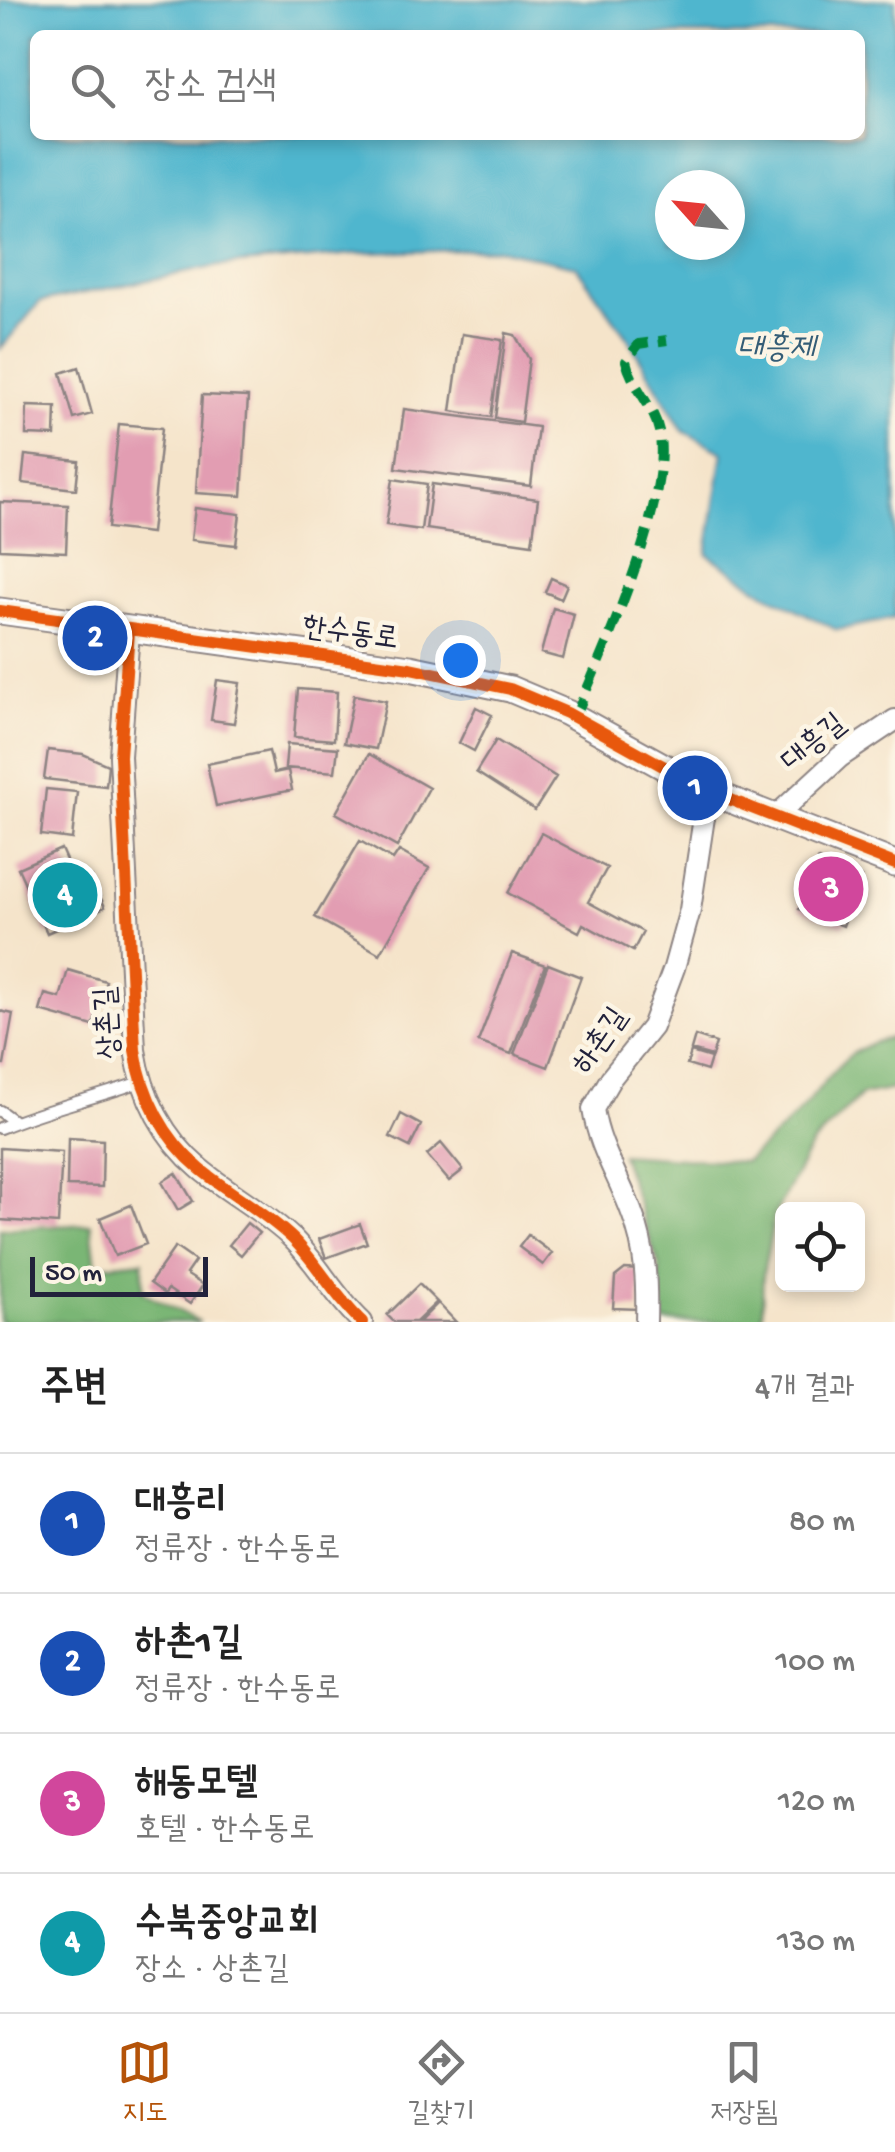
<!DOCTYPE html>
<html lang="ko">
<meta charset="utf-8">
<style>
:root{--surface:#fff;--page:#f6f6f6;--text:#222;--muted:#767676;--line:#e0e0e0;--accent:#b45309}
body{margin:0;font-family:"Gochi Hand","Poor Story",sans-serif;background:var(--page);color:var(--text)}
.controls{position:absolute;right:30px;bottom:30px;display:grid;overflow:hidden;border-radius:15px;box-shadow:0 5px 15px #0003}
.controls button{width:90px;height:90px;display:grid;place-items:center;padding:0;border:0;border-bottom:2px solid var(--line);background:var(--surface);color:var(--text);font:50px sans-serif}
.compass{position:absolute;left:655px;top:170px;width:90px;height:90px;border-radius:50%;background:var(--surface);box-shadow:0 5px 15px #0003;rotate:297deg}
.scale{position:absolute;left:30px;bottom:25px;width:178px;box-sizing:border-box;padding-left:10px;border:5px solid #22223b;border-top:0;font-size:28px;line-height:35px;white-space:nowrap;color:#22223b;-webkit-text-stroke:8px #fcf5e5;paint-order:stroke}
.you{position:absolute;left:460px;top:660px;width:35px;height:35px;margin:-25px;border:8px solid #fff;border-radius:50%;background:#1a73e8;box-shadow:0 0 0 15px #1a73e833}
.badge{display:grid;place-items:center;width:65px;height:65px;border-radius:50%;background:var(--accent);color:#fff;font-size:32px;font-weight:700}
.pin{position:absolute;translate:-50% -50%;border:5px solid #fff;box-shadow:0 2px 10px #0006}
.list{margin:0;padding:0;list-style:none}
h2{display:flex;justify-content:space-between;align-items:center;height:130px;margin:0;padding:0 40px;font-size:42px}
h2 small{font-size:32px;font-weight:400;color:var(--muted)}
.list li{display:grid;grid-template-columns:65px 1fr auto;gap:30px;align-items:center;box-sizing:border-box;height:140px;padding:0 40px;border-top:2px solid var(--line)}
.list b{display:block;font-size:38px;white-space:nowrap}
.list p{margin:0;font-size:32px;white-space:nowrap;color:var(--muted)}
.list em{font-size:32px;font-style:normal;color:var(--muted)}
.icon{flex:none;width:55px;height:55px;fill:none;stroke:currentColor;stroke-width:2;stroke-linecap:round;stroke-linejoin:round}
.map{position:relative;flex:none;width:895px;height:1322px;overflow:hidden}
.search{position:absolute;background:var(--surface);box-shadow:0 5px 15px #0003;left:30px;right:30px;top:30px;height:110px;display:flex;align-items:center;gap:25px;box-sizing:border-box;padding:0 35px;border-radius:15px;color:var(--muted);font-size:38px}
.sheet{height:690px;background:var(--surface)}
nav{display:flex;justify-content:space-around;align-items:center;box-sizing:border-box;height:140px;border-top:2px solid var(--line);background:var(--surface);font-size:28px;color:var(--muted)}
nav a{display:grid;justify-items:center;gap:5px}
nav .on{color:var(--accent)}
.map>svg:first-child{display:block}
.forest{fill:#7ab674;stroke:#4e6c58;stroke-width:2.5}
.water{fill:#4fb6ce;stroke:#386c84;stroke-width:2.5;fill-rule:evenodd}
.building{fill:#e29db2}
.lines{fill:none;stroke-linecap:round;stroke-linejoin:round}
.service-casing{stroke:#8c8382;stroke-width:14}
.minor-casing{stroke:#8c8382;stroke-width:24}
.tertiary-casing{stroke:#8c8382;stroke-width:29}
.service{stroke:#fff;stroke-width:10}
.minor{stroke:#fff;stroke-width:20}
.tertiary{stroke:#fff;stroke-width:25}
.quiet{stroke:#00873e;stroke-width:10;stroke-dasharray:20 10;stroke-linecap:butt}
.cycleway-casing{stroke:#fcf5e5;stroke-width:19}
.cycleway{stroke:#e8590c;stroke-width:12}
.labels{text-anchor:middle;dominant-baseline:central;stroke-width:9;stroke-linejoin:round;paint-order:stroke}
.street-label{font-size:30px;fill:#22223b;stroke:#fcf5e5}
.water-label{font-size:32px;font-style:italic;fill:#345d76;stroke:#fcf5e5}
</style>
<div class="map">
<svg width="895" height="1322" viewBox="0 0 895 1322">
<rect width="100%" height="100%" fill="#fcf5e5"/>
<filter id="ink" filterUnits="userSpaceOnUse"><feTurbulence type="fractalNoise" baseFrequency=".01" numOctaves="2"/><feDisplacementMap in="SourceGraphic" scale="20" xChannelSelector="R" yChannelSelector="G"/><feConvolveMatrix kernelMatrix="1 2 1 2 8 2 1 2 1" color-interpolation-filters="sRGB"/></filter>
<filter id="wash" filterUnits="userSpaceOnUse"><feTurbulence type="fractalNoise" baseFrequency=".0048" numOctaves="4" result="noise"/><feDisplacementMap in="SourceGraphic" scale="40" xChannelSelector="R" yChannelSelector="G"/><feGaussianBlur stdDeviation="2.25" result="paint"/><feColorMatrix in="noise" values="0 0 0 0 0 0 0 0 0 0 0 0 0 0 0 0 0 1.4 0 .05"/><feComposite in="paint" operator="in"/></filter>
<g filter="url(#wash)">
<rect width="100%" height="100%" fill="#f5e4ca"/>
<path class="forest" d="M895,1037V1089L861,1095L812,1144L775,1214L763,1274L762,1322H659V1266L621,1154L745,1162C763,1146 782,1130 798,1113C831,1078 842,1046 895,1037Z
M91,1224L96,1266L143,1261V1292L200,1322H0V1229Z"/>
<path class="water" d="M0,0H895V618L837,630L766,594L707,554L723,452L683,431L629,340L576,266L499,249L364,253L218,266L40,302L0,349ZM35,35H860V135H35ZM670,185H730V245H670Z"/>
<g id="blocks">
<path class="building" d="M506,333L515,335L529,359L521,422L495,418Z
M462,334L502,340L491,417L451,411Z
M79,367L92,414L74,419L61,373Z
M202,395L248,397L242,496L196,493Z
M27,406L56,407L55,436L26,435Z
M404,409L538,427L531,486L396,468Z
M119,424L162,428L151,533L108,528Z
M25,455L79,461L76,489L22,483Z
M393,479L427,484L421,530L386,525Z
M432,484L538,499L532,544L426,529Z
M0,502L68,505L66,552L0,549Z
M195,508L240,514L236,545L191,540Z
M551,578L567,585L561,599L545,592Z
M553,608L574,614L563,659L541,653Z
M217,680L240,683L234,723L211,720Z
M298,689L337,692L334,740L294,737Z
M354,695L386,701L376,749L344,743Z
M476,707L492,715L474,751L459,743Z
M496,740L556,777L535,810L476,772Z
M287,744L338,748L335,772L285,768Z
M48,750L83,754L108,765L106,786L44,779Z
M269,751L274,773L288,770L292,790L216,806L207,764Z
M369,754L429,788L397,847L336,813Z
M46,789L77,792L72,839L41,835Z
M541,833L607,868L588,902L643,932L633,951L583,924L579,932L508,893Z
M360,841L393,860L399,851L429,868L380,954L315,917Z
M61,849L76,883L91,877L105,907L47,933L18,868Z
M818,860L861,877L843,926L799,909Z
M512,953L545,965L511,1054L478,1042Z
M548,964L581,977L548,1067L514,1054Z
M68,970L106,981L93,1026L40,1011L45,994L60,998Z
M0,1011L13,1014L4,1065H0Z
M695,1036L716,1043L712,1056L691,1050Z
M691,1052L711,1058L707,1071L687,1065Z
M401,1114L421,1125L410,1147L390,1137Z
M68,1138L103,1140L102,1187L67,1186Z
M441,1143L463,1170L449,1181L427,1155Z
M0,1148L62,1152L58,1224L0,1220Z
M176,1173L193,1201L178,1210L162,1182Z
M131,1205L146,1244L115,1256L100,1218Z
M247,1223L259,1233L241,1255L229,1245Z
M360,1224L367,1243L326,1258L319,1239Z
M528,1235L552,1253L543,1265L519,1247Z
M175,1247L195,1261L186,1274L203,1285L190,1304L168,1289L165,1294L150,1283Z
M625,1269L640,1270L639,1309L613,1308L615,1277Z
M419,1284L437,1302L416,1322H394L387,1315Z
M438,1303L456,1322H419Z"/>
</g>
</g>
<g filter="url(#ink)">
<use href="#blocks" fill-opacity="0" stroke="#8c8382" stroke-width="2.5"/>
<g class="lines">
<g class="service-casing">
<path id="service" d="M0,1111L15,1122
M0,1128C45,1109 93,1099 140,1082"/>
</g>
<g class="minor-casing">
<path id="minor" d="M129,631L120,756L135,1050C142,1096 164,1139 200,1169C230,1194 264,1211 293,1239C318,1264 335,1297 362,1322
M775,817L840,757L895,720
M646,1322C647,1284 646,1249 632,1213C619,1177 599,1148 593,1109L611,1078L652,1027L674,968L690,910L708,791"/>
</g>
<g class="tertiary-casing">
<path id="tertiary" d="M0,611L410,668L510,689L567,713L708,791L895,864"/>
</g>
<use href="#service" class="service"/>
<use href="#minor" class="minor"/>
<use href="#tertiary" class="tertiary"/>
<path class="quiet" d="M575,717C603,651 673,499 659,431C654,406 632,387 626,361L639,344L667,340"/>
<g class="cycleway-casing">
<path id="cycleway" d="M0,611L410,668L510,689L567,713L708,791L895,864
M129,631L120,756L135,1050C142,1096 164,1139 200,1169C230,1194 264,1211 293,1239C318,1264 335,1297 362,1322"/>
</g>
<use href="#cycleway" class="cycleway"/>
</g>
</g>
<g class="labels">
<g class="street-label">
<text transform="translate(350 635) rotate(8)">한수동로</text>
<text transform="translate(815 744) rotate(-39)">대흥길</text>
<text transform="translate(110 1023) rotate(-94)">상촌길</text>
<text transform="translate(602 1042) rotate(-56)">하촌길</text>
</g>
<g class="water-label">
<text x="776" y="350">대흥제</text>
</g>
</g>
</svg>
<div class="controls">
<button><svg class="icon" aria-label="locate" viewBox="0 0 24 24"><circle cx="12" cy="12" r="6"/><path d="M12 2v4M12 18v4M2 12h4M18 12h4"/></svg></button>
</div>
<svg class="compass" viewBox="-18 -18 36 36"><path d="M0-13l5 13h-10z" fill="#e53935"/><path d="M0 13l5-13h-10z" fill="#767676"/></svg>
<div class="scale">50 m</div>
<div class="you"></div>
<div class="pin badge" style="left:695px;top:788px;background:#1a4fb4">1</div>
<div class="pin badge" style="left:95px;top:638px;background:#1a4fb4">2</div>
<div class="pin badge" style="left:831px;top:889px;background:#d1479c">3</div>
<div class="pin badge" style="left:65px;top:895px;background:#0f9aa8">4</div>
<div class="search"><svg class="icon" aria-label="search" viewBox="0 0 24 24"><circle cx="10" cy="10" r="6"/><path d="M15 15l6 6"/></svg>장소 검색</div>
</div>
<section class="sheet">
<h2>주변<small>4개 결과</small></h2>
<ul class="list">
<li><span class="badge" style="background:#1a4fb4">1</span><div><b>대흥리</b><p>정류장 · 한수동로</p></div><em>80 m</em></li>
<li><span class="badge" style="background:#1a4fb4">2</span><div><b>하촌1길</b><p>정류장 · 한수동로</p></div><em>100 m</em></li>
<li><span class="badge" style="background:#d1479c">3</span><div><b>해동모텔</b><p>호텔 · 한수동로</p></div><em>120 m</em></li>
<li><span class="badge" style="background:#0f9aa8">4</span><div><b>수북중앙교회</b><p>장소 · 상촌길</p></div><em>130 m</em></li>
</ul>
</section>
<nav>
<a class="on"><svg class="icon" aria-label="map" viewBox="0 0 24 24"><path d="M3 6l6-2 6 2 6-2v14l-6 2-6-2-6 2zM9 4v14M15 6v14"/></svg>지도</a>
<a><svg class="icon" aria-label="directions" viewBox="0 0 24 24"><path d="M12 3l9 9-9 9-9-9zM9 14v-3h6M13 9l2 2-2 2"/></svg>길찾기</a>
<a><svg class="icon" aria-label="saved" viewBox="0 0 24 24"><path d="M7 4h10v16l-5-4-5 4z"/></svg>저장됨</a>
</nav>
